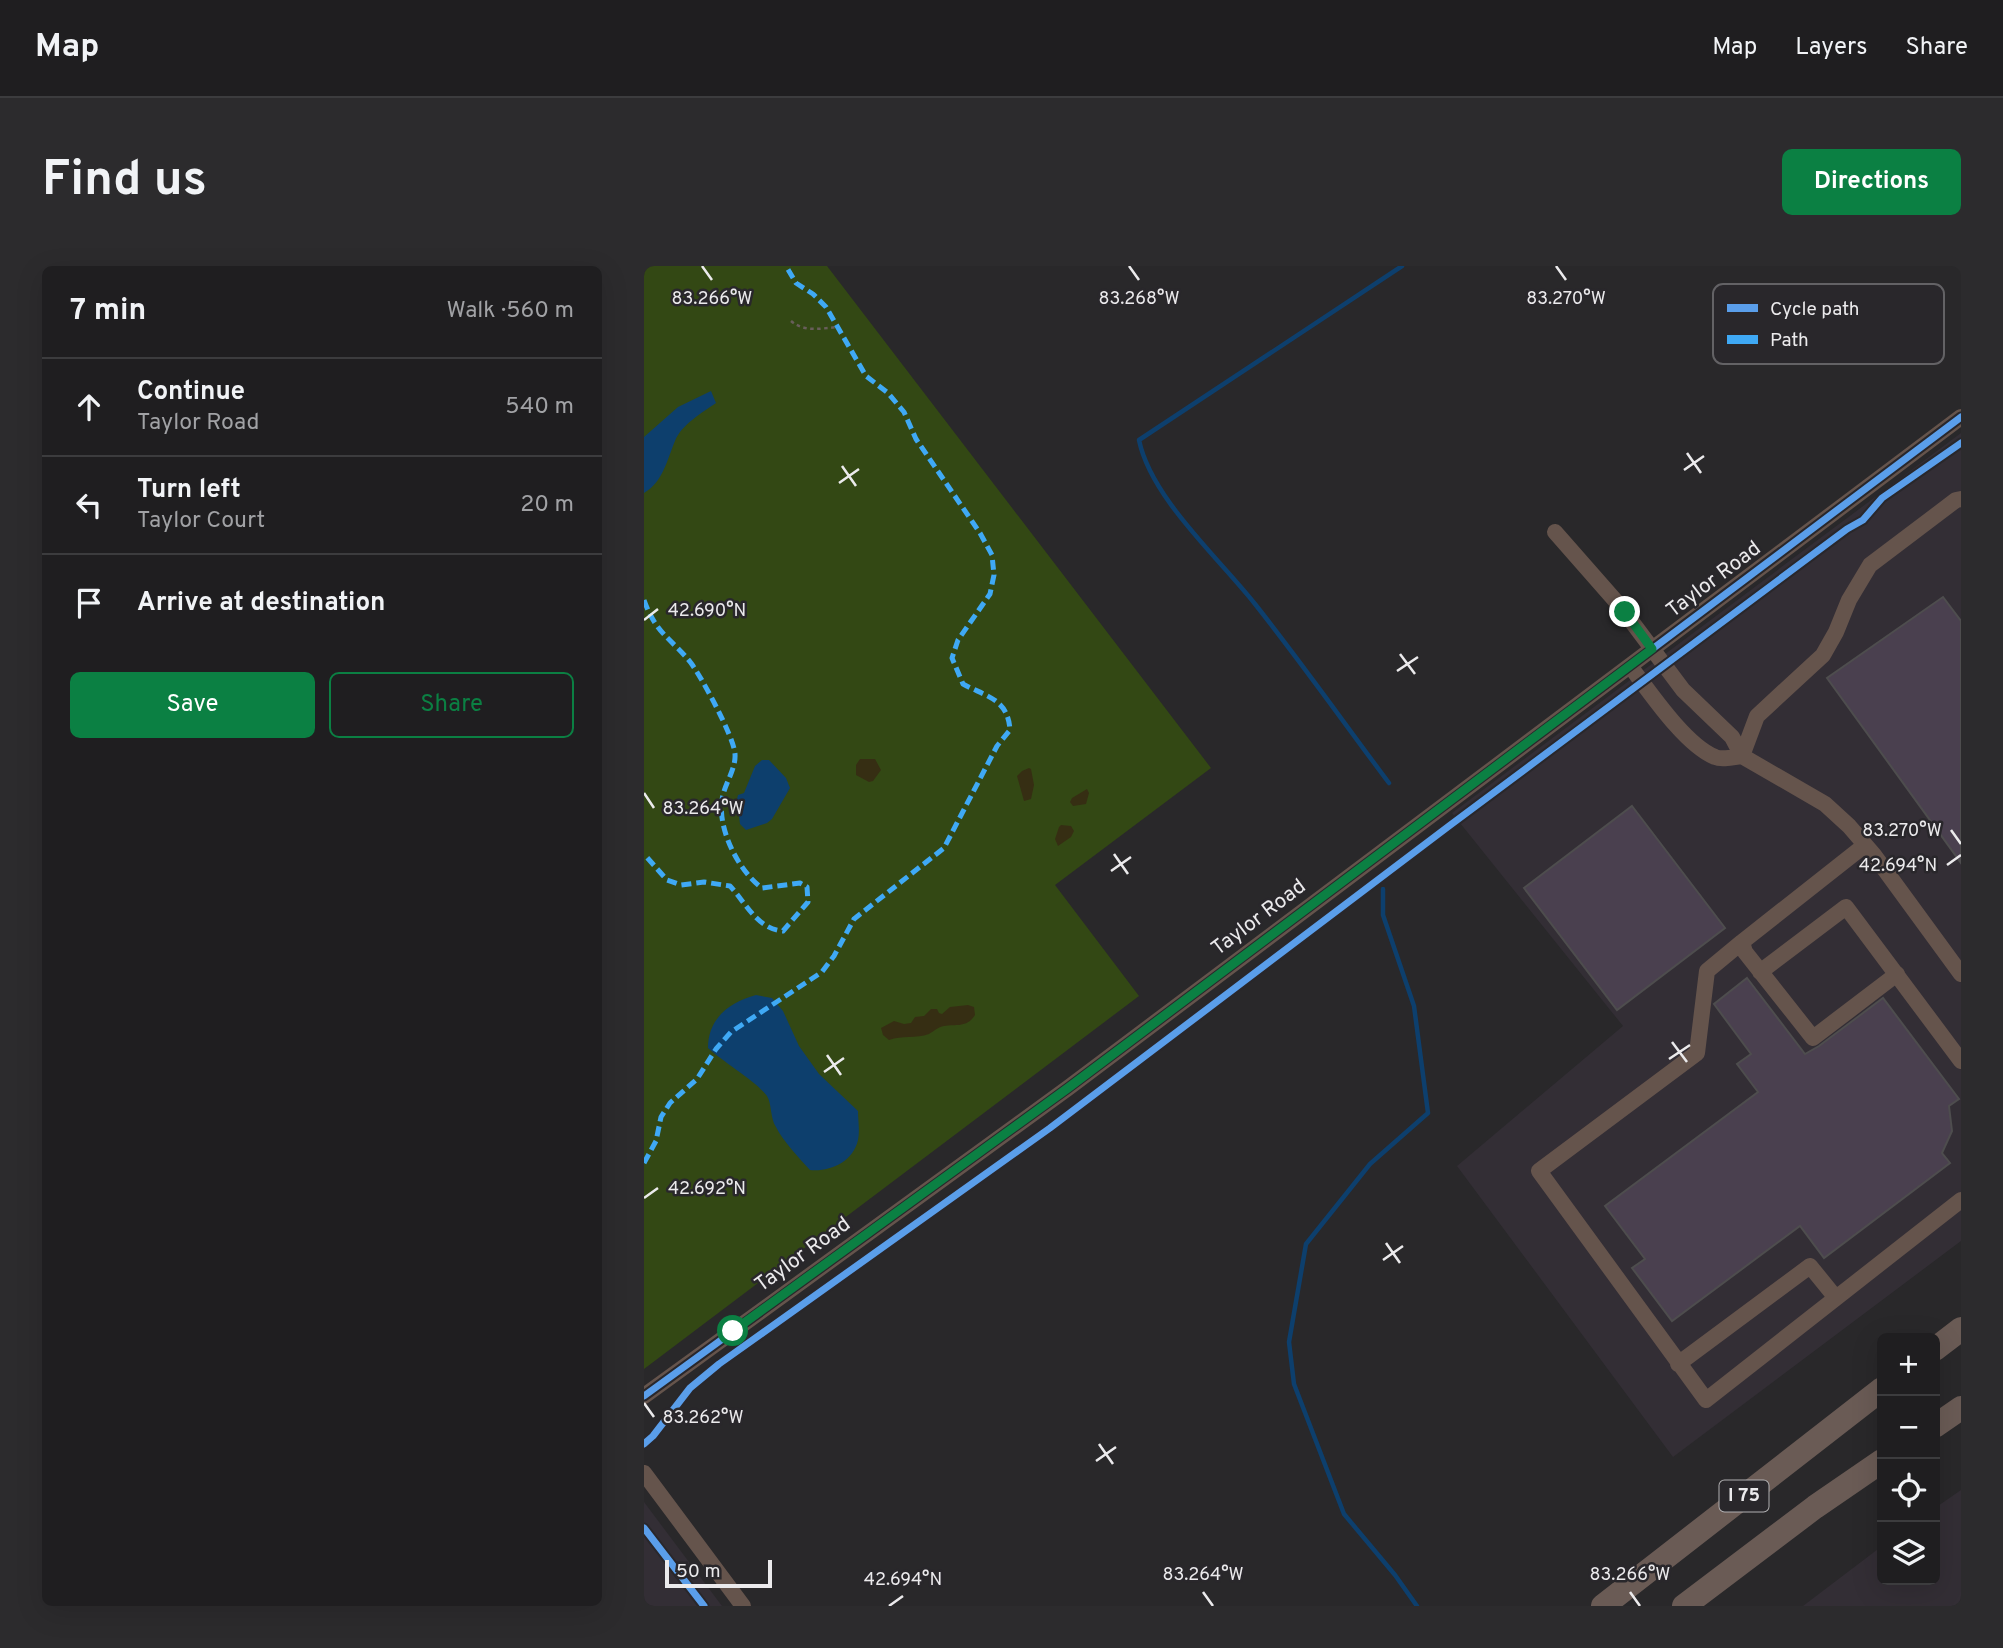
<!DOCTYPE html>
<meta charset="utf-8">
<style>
:root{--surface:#1f1e20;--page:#2c2b2d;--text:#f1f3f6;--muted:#a1a2a5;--line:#3c3c3e;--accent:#0b8043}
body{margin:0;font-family:Overpass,sans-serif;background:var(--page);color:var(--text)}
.controls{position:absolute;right:21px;bottom:21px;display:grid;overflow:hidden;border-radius:10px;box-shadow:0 7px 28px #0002}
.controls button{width:63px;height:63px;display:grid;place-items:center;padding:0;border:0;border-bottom:2px solid var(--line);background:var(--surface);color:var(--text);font:35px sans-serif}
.scale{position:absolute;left:21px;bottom:18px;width:107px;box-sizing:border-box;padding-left:7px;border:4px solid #ebeaec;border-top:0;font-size:19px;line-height:24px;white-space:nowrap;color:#ebeaec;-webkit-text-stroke:5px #29272b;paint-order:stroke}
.stop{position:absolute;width:21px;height:21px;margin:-16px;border:5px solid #0b8043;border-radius:50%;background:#fff}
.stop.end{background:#0b8043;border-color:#fff;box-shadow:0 2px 7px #0008}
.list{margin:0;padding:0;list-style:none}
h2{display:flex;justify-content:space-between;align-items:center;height:91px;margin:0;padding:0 28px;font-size:30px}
h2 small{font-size:23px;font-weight:400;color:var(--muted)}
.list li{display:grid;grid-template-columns:46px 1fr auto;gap:21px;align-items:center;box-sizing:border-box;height:98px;padding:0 28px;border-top:2px solid var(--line)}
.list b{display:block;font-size:26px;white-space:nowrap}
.list p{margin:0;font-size:23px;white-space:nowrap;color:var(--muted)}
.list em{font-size:23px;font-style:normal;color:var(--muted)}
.actions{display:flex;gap:14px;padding:21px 28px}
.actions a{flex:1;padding:16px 0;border:2px solid var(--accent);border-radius:10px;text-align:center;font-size:24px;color:var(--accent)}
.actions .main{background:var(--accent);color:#fff}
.icon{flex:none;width:38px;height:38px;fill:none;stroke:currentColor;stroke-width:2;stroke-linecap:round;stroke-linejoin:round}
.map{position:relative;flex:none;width:1317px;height:1340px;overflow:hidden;border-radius:10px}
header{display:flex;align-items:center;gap:42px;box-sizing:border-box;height:98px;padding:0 35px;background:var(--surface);border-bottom:2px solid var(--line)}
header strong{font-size:33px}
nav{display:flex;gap:38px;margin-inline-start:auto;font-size:24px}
.intro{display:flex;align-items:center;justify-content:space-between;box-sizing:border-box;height:168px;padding:0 42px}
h1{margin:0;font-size:49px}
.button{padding:18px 32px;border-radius:10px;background:var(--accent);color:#fff;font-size:24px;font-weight:700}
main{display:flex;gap:42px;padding:0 42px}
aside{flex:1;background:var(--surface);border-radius:10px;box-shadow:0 7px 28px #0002}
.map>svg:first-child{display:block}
.built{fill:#332e35}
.green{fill:#334814}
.sand{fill:#362e13}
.water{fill:#0d3f6d}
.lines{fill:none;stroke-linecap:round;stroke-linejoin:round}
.stream{stroke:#0d3f6d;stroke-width:4.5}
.building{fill:#4a404f;stroke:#4e4d4e;stroke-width:2}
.path{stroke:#685e5a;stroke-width:2.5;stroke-dasharray:3.5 3.5;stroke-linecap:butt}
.minor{stroke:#65544c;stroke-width:16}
.highway{stroke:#6a5b55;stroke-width:24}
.quiet{stroke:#3fa9f5;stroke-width:5;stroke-dasharray:10 5;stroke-linecap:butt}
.cycleway-casing{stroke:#29272b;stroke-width:11}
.cycleway{stroke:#5a9eea;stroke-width:7}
.route{stroke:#0b8043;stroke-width:9}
.ticks{fill:none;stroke:#ebeaec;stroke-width:2.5}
.labels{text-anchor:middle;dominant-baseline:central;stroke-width:5;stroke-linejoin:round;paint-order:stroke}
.shield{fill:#29272b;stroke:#b1b0b2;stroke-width:2}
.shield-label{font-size:19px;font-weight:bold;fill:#ebeaec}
.street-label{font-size:21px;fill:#ebeaec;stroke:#29272b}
.key{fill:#29272b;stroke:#636265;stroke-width:2}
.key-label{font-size:19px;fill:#ebeaec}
.ticks-label{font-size:18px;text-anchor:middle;fill:#ebeaec;stroke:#29272b;stroke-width:5;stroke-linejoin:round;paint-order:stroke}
</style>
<header>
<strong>Map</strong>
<nav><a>Map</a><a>Layers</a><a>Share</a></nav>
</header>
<div class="intro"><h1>Find us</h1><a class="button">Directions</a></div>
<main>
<aside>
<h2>7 min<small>Walk · 560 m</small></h2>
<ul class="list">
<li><svg class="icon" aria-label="ahead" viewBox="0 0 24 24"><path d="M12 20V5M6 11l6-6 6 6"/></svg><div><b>Continue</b><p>Taylor Road</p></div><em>540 m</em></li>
<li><svg class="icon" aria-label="left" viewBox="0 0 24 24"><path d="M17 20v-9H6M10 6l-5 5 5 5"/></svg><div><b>Turn left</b><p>Taylor Court</p></div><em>20 m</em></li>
<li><svg class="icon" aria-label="arrive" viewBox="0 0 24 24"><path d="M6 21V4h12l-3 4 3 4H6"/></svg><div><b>Arrive at destination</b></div></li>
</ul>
<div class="actions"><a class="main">Save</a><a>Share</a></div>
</aside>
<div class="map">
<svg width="1317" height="1340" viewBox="0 0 1317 1340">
<rect width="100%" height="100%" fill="#29282a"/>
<path class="built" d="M1317,167V975L1029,1191L813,900L979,760L808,547Z
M1317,1224V1340H1159L1238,1280V1314H1291V1242Z
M0,1236L78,1340H0Z"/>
<path class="green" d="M0,0H183L567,502L411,619L495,730L0,1103Z"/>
<path class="sand" d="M216,493H231L237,504L229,515L225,516L212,509V499Z
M385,502L387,503L390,519L387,533L380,535L373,510L378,505Z
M443,523L445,527L442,538L429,540L426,536L428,532Z
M417,559L427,560L430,565L427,571L414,580L411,573L415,561Z
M324,739L330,741L331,749C323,762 312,758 300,760C294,761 290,765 285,768C272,773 258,769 245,774L239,769L237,762L250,755L260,758L267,757L271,751L280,750L287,743H293L295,747L298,748L306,741Z"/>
<path class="water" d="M67,125L72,137C59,146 37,159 31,175C23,194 19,216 0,227V171L34,141Z
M118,494H125L142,512L146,522L128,553L123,557L102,564L96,558L93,533L94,529L100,527L111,500Z
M112,729L128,732L139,745L155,780L175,808L214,845C214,854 216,865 214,874C209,896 186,906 166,904C155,892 139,875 132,861C126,852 128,838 123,830C112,815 79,796 64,782C64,752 86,736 112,729Z"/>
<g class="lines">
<path class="stream" d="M745,517C700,457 657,396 611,338C574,291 507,232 495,174L758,0
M739,623V649L770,740L784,847L726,898L662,978L645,1076L650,1118L700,1248L751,1309L773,1340"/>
</g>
<path class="building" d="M1299,331L1317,355V597L1183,412Z
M988,540L1081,662L973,744L880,622Z
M1103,712L1161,788L1175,780L1239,732L1315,833L1305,840L1308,865L1298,887L1306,897L1180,992L1156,960L1028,1055L988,1002L1001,993L961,940L1114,826L1093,798L1107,788L1070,738Z"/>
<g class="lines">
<path class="path" d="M147,55C161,67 178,62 195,61"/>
<path class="minor" d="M911,266L976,340L1039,424L1088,471L1098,490L1181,538L1205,560L1230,589L1317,708
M986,400C1005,425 1041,479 1071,491C1078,494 1090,491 1098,490
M1098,490L1113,450L1179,389L1192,366L1205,334L1226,299L1312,234L1317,233
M1221,579L1098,676L1101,686L1169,772L1253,708
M1098,676L1063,705L1053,787L895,905L1062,1134L1317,934
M1116,706L1202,641L1317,795
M1034,1098L1166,1000L1192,1032
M0,1130L424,822L1317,151
M0,1207L99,1340"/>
<path class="highway" d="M1291,1083L1317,1063
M1291,1160L1317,1142
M959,1340L1238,1123
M1040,1340L1171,1241L1238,1195"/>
<path class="quiet" d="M0,334C12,368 27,372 47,397C58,412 90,471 91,488C92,502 82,516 79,529C71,559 94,605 118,622L156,617L163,621L164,636L139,665C113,663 102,637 86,620L60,616L37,619L23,614L0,588
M0,897L12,875L17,851L26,837L53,813L72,783L87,766L178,706L190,690L210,653L300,582L353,480L366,464C364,433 343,431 319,418L308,392L314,374L346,328L350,309L348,289L336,267L272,173L260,146L244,127L222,110L182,41L169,28L152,17L142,0"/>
<g class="cycleway-casing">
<path id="cycleway" d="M0,1130L424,822L1317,151
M0,1178L9,1170L46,1122L75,1098L406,862L805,560L1203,263L1219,254L1238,232L1317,177
M0,1262L60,1340"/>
</g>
<use href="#cycleway" class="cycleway"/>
</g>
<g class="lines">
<path class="route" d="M89,1065L424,822L1008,383L981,346"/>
</g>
<path class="ticks" d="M58,0L68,14M485,0L495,14M912,0L922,14M1043,187L1057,207M198,200L212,220M1040,204L1060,190M195,217L215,203M0,354L14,343M756,388L771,408M753,405L774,391M0,527L10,542M1307,564L1317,578M470,588L484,608M1303,599L1317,589M467,605L487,591M1028,776L1043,796M183,789L197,809M1025,793L1046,779M180,806L200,792M0,932L14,922M742,977L756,997M739,994L759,980M0,1137L10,1151M455,1178L469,1198M452,1195L472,1181M559,1326L569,1340M986,1326L996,1340M245,1340L259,1330"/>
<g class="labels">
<rect class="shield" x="1075.5" y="1214.5" width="49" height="31" rx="5"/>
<g class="shield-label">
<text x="1100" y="1230">I 75</text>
</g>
<g class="street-label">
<text transform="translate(1070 314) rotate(-37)">Taylor Road</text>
<text transform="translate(615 652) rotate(-37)">Taylor Road</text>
<text transform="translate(159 989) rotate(-36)">Taylor Road</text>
</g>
</g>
<rect x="1069" y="18" width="231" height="80" rx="10" class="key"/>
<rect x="1083" y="38" width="31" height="8" fill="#5a9eea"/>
<rect x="1083" y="69" width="31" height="9" fill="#3fa9f5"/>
<g class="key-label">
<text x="1126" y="49">Cycle path</text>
<text x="1126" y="80">Path</text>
</g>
<g class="ticks-label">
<text x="68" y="38">83.266°W</text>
<text x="495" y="38">83.268°W</text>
<text x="922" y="38">83.270°W</text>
<text x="63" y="350">42.690°N</text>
<text x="59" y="548">83.264°W</text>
<text x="1258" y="570">83.270°W</text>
<text x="1254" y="605">42.694°N</text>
<text x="63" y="928">42.692°N</text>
<text x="59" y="1157">83.262°W</text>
<text x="559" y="1314">83.264°W</text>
<text x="986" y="1314">83.266°W</text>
<text x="259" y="1319">42.694°N</text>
</g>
</svg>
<div class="controls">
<button>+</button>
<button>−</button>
<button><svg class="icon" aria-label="locate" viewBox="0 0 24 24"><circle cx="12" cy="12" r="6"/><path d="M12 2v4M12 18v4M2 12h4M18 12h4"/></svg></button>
<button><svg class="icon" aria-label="layers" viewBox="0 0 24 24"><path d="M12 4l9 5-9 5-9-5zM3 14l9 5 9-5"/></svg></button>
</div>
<div class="scale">50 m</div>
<div class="stop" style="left:89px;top:1065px"></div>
<div class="stop end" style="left:981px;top:346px"></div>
</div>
</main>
